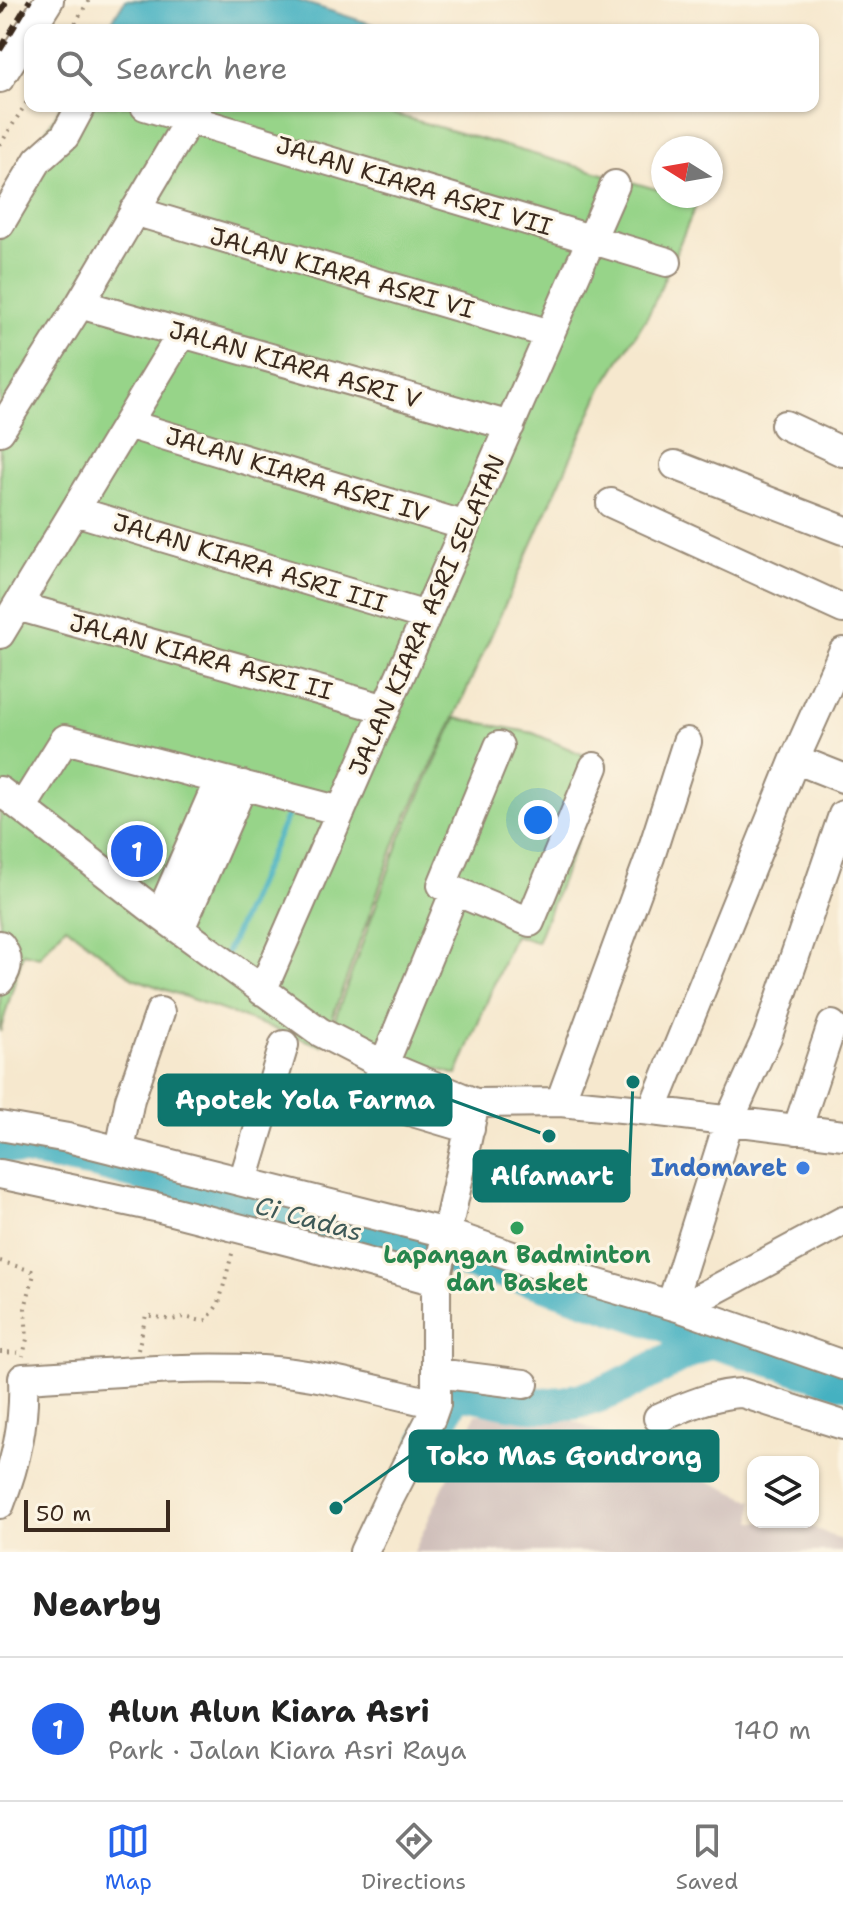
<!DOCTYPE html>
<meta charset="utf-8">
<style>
:root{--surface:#fff;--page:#f2f2f2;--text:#222;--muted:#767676;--line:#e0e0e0;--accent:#2563eb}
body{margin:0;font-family:"Shantell Sans",sans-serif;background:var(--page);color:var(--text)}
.controls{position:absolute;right:24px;bottom:24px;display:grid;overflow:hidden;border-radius:16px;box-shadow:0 2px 6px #0004}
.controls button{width:72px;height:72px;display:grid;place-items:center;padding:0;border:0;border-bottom:2px solid var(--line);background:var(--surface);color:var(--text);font:40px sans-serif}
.compass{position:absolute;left:651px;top:136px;width:72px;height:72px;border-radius:50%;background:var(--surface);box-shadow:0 2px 6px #0004;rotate:281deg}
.scale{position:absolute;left:24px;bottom:20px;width:146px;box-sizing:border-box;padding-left:8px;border:4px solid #3b2a1e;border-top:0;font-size:22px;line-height:28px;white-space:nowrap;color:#3b2a1e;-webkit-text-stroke:6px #fcf5e5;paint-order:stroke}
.you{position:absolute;left:538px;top:820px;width:28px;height:28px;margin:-20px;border:6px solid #fff;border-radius:50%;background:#1a73e8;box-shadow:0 0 0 12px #1a73e833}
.badge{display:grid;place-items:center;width:52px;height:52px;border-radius:50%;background:var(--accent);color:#fff;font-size:26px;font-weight:700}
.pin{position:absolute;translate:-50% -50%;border:4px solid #fff;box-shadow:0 2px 8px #0006}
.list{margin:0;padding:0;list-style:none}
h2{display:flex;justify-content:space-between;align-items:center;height:104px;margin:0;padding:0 32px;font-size:34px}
h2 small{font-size:26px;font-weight:400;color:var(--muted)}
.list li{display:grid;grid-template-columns:52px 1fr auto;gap:24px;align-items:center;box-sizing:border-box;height:144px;padding:0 32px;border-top:2px solid var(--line)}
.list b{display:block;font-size:30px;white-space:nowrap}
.list p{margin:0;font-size:26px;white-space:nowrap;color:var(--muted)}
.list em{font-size:26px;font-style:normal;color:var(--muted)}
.icon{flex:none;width:44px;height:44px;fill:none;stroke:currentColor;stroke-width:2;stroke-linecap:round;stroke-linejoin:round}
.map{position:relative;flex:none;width:843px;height:1552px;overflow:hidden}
.search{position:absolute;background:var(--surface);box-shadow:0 2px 6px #0004;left:24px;right:24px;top:24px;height:88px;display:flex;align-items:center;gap:20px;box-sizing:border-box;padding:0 28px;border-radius:16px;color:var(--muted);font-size:30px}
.sheet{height:248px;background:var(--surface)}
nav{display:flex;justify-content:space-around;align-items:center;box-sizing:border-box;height:112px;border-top:2px solid var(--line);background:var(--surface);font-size:22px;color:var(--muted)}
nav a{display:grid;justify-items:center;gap:4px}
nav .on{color:var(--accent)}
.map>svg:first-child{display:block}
.industrial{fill:#d0c0bb}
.green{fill:#97d489;stroke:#697f54;stroke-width:2}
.water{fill:#44b1c1;stroke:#406e70;stroke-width:2}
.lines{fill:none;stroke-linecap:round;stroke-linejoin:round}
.stream{stroke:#44b1c1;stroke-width:6}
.river{stroke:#44b1c1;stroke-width:36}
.minor-casing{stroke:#988976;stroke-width:32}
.path{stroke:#988976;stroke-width:4;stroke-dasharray:2 6;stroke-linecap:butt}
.minor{stroke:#fff;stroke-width:28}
.rail{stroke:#3b2a1e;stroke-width:6;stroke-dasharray:12 6;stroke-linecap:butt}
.shop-dot{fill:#3f7fe0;stroke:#fcf5e5;stroke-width:3}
.leisure-dot{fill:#2e9e5b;stroke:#fcf5e5;stroke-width:3}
.labels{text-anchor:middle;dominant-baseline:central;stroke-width:6;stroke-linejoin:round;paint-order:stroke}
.street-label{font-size:24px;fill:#3b2a1e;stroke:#fcf5e5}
.shop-label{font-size:24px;font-weight:bold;fill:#366cbe;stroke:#fcf5e5;text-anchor:end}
.leisure-label{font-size:24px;font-weight:bold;fill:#27864d;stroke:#fcf5e5}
.water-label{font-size:26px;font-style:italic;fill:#3e5957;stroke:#fcf5e5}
.leader{fill:none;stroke:#0f766e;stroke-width:3}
.callout-dot{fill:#0f766e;stroke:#fcf5e5;stroke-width:3}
.callout{fill:#0f766e;stroke:#0f766e;stroke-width:3}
.callout-label{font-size:26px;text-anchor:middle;font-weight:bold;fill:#fff}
</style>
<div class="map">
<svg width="843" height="1552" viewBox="0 0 843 1552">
<rect width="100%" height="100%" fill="#fcf5e5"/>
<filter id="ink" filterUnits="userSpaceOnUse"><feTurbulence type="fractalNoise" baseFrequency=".0125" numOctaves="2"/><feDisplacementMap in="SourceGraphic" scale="16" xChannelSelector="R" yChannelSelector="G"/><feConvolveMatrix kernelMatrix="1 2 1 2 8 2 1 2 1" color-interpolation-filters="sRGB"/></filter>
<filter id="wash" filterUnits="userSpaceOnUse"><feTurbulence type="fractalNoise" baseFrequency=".006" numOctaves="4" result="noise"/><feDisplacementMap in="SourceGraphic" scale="32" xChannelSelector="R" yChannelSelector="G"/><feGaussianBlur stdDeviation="1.8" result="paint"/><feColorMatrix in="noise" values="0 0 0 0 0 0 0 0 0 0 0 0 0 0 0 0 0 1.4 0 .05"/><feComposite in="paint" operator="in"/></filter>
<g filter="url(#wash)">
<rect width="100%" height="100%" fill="#f6e8ce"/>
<path class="industrial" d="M476,1414L563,1416L753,1501V1522H801L843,1541V1552H414Z"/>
<path class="green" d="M61,106H365L663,191V196H681L698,201L650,312L602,388L455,716L399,833L322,1046L133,978L66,926L39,957L23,953L0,1032V206Z
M456,718L533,733L607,765L537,942L514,935L457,1075L388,1053L332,1027L402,834Z"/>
<path class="water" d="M125,0H296L390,30L107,29Z"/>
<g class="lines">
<path class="stream" d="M226,954L289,812"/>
<path class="river" d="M0,1143L99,1162L537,1280L714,1341L843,1381
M427,1443L453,1396L466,1392C492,1397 525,1406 551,1405C609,1402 659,1363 710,1340"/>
</g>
</g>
<g filter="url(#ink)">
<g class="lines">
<g class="minor-casing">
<path id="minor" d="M0,78L49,0
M145,106L667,262
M134,211L550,334
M0,224L38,160L65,136L81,106
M80,304L510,426
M127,424L466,526
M785,425L843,452
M0,431L80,304L197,106
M675,465L843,530
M611,503L843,609
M75,511L426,616
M17,606L386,709
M0,634L182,333
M795,759L843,778
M0,791L160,915L320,1032L384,1065L475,1103L560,1102L652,1111L843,1135
M22,808L65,739L341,811
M455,891L442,885L499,746
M160,915L219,780
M180,929L243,785
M0,945C9,957 9,968 0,980
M262,991L615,185
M560,1102L650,857L687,742
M652,1111L795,759L843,652
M0,1126L68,1138L446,1233L564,1274L681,1308L843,1365
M470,1129L379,1102C371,1096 376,1088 378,1079L455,891L530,922L594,767
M797,1130L832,1025
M120,1150L130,1099L160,1012
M0,1174L160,1208L300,1244L436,1281
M243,1181L284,1045
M671,1305L729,1121L768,1035L843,815
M681,1308L843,1221
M437,1373L524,1384
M658,1418C686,1407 712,1394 742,1393L843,1425
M0,1504C16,1462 25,1423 23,1378C102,1374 182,1365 262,1370C318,1373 380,1391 436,1404
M364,1552L388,1501L431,1418L436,1404V1281L473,1112"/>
</g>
<path class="path" d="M71,30L89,0
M0,145L30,97
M0,1261L32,1271L34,1274L25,1308L27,1339L23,1356
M138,1350L146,1315L172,1320L184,1317L202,1321L207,1320L219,1303L233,1250
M0,1352L22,1353"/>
<use href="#minor" class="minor"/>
<path class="rail" d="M0,13L8,0
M0,50L30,0"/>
</g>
</g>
<circle class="shop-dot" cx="803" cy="1168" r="8"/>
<circle class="leisure-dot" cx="517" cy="1228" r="8"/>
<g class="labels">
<g class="street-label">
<text transform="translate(414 186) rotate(17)">JALAN KIARA ASRI VII</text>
<text transform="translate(342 273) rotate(16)">JALAN KIARA ASRI VI</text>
<text transform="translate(295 365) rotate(16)">JALAN KIARA ASRI V</text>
<text transform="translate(297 475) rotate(17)">JALAN KIARA ASRI IV</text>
<text transform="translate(250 563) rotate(17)">JALAN KIARA ASRI III</text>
<text transform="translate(427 615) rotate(-66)">JALAN KIARA ASRI SELATAN</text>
<text transform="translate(201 657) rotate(15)">JALAN KIARA ASRI II</text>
</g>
<g class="shop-label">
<text x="787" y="1168">Indomaret</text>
</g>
<g class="leisure-label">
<text x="517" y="1255">Lapangan Badminton<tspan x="517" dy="28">dan Basket</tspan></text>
</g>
<g class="water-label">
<text transform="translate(309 1218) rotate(15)">Ci Cadas</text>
</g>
</g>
<path class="leader" d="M549 1136L451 1100M633 1082L629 1176M336 1508L410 1456"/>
<g class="callout-dot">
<circle cx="549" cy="1136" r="8"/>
<circle cx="633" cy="1082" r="8"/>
<circle cx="336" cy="1508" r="8"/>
</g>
<g class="callout">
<rect x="159" y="1075" width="292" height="50" rx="8"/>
<rect x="474" y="1151" width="155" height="50" rx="8"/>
<rect x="410" y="1431" width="308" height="50" rx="8"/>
</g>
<g class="callout-label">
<text x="305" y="1109">Apotek Yola Farma</text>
<text x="552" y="1185">Alfamart</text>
<text x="564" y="1465">Toko Mas Gondrong</text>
</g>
</svg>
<div class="controls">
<button><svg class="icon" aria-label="layers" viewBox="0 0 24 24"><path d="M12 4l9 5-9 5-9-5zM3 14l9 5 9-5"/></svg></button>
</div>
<svg class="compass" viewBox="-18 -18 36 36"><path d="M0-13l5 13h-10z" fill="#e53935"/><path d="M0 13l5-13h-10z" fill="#767676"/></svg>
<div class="scale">50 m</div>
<div class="you"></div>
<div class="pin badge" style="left:137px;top:851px">1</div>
<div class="search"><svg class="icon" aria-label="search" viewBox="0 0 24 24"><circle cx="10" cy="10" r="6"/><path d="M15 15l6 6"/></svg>Search here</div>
</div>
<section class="sheet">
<h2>Nearby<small></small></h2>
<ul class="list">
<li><span class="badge">1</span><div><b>Alun Alun Kiara Asri</b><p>Park · Jalan Kiara Asri Raya</p></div><em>140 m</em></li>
</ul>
</section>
<nav>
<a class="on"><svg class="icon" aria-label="map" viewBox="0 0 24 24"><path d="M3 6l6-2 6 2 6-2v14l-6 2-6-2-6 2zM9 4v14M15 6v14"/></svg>Map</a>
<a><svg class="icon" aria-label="directions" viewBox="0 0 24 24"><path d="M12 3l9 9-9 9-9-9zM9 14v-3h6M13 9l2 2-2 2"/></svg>Directions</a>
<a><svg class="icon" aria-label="saved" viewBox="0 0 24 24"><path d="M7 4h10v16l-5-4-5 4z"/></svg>Saved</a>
</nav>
